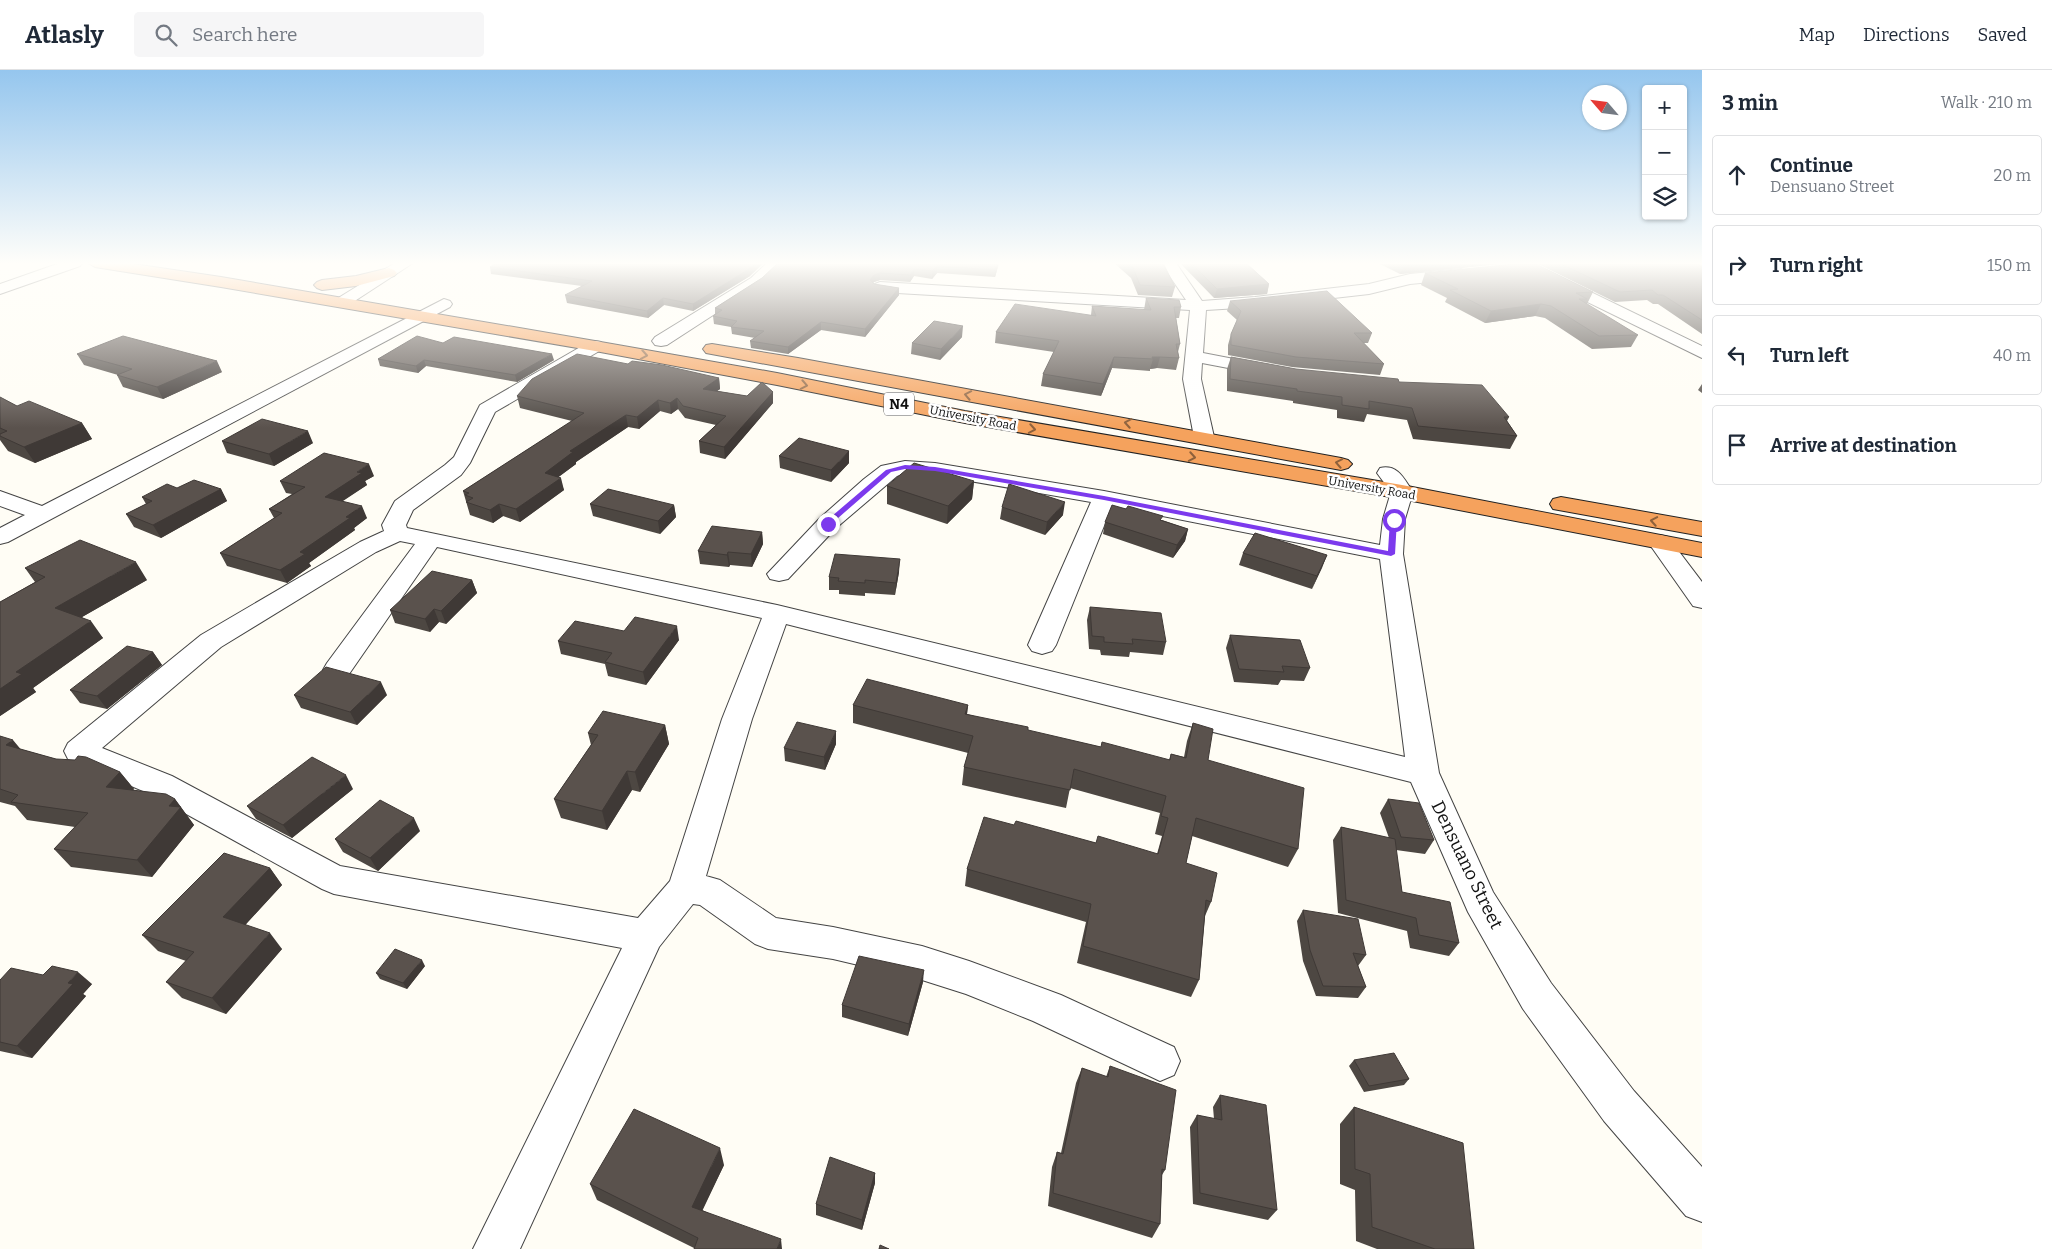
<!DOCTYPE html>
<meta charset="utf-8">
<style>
:root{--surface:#fff;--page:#f6f6f7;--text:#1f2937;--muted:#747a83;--line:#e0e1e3}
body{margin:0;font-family:Bitter,serif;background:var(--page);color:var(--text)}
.controls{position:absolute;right:15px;top:15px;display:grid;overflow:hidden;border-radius:5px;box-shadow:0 1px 4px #0004}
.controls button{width:45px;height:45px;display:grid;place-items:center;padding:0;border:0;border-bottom:1px solid var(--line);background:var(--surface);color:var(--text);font:25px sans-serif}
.compass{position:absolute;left:1582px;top:15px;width:45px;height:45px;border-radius:50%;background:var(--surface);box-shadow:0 1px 4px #0004;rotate:298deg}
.stop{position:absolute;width:15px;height:15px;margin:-11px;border:4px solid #7c3aed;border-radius:50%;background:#fff}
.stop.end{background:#7c3aed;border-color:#fff;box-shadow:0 1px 5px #0008}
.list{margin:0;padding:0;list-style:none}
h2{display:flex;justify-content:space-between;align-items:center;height:65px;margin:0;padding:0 20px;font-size:21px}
h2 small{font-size:16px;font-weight:400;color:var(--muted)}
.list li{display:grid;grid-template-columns:32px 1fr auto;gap:15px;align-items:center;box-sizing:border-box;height:80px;margin:0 10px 10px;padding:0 10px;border:1px solid var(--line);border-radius:5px}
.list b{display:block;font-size:19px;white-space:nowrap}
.list p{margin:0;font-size:16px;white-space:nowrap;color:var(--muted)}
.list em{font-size:16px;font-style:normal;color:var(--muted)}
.icon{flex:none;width:28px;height:28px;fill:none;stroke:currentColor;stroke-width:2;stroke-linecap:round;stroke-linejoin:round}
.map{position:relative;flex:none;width:1702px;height:1179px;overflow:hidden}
header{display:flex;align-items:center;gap:30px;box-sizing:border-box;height:70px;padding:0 25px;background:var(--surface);border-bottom:1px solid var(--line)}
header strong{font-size:24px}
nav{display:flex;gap:28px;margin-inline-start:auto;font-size:18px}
.search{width:350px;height:45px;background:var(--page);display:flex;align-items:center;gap:12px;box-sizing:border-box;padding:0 18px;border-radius:5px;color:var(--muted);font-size:19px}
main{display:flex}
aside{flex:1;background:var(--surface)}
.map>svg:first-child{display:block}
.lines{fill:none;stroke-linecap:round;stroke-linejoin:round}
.minor-casing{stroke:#444;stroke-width:2}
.highway-casing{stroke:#222;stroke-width:2}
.minor{fill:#fff;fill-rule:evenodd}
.highway{fill:#f5a25d;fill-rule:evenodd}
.wall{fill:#4d4742}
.shaded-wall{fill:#3f3936}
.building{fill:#5a524d;stroke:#3f3936}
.oneway{stroke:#8e613b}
.route{fill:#7c3aed}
.labels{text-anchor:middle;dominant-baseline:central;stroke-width:5;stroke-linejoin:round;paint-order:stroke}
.far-street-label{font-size:12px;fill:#111;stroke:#fff}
.shield{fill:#fff;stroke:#585858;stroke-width:1}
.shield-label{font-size:14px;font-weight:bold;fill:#111}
.near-street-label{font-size:18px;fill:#111;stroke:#fff}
</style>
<header>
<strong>Atlasly</strong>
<div class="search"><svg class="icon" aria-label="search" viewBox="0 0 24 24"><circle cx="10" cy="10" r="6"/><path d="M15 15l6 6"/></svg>Search here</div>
<nav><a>Map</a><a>Directions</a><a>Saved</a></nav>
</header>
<main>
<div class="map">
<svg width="1702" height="1179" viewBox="0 0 1702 1179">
<rect width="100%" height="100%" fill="#fffdf5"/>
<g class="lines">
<g class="minor-casing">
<path id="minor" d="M60,193H82L80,196L0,224V214Z
M395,193H413L347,236H335L333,233L335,230Z
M767,193H783L761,214L667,275L661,276L655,275L652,271L655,267L751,208Z
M1161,193H1176L1202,231L1255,227L1369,214L1410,204L1461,199L1466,201L1469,204L1466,207L1461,209L1410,214L1369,224L1255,237L1206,240L1203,283L1265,295L1271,296L1274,300L1271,304L1265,305L1202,293L1201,309L1214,367L1211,371L1204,373L1197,371L1194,367L1183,309L1190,240L880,222L875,220L872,217L875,214L880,212L1186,230Z
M1512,193H1531L1702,276V288L1514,196Z
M444,229L450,231L452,234L450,237L8,472L0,474V458L25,445L0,436V421L42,436Z
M595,271L601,272L604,276L601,280L495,342L470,393L461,405L413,440L406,455L407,458L777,535L1405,687L1380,489L1112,436L1056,575L1052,581L1042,584L1032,581L1028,575L1091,432L935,405L905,403L897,406L836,458L788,509L779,511L770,509L767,504L820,448L864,409L881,396L905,391L935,393L1104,421L1380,475L1383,449L1391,422L1377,403L1380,398C1398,394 1404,409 1413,422L1405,449L1403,484L1439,703L1493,822L1551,913L1634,1021L1702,1097V1152L1686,1146L1604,1051L1523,939L1468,842L1411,712L786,554L752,649L706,806L720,810L776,848L833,857L922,876L969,891L1061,925L1174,977L1180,991L1174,1005L1160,1011L1033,951L966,924L922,910L833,889L768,879L755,874L700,835L693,834L659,877L520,1179H473L622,878L334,824L322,819L150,724L68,689L64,681L68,673L201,565L360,472L384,461L382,455L395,431L445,395L454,387L480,335L589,272ZM400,471L415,474L327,593L323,600L327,607L337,609L347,607L437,477L762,548L722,649L670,811L638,848L340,796L172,706L102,678L221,577L376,482Z
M1660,465L1668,467L1702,512V538L1693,536L1648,472L1652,467Z"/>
</g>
<g class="highway-casing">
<path id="highway" d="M88,193H127L221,207L595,271L777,303L965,341L1402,415L1702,473V487L1402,429L965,353L777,315L595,281L221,217L95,197Z
M389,198L394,200L397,203L394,206L356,216L322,220L317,218L314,215L317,212L322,210L356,206Z
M712,274L798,288L1341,388L1348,390L1352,394L1348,398L1341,400L706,283L703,279L706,275Z
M1561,427L1702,452V466L1553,439L1550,434L1553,429Z"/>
</g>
<use href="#minor" class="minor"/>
<use href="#highway" class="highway"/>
</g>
<path class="wall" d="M778,193H999L995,207L937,203L932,209L914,206L910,212L880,210L874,212L873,213L874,214L899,218V225L865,267L821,260L788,284L751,278L750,271L755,268L732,264L731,257L714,254L713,246L715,244V238L762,208Z
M1114,193H1163L1175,217L1172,227L1138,225L1131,208Z
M1180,193H1246L1269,214L1267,224L1214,228Z
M1378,193H1510L1400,204Z
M1536,193H1696L1702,196V264L1658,234H1653L1647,230L1615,232Z
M490,197L750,206L693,241L664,235L648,248L567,233L565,225L582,216L491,204Z
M1425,203L1593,222L1587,234H1586L1638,265L1631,277L1592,279L1545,248L1535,246L1485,253L1445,232L1447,228L1421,215Z
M1146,228L1181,237L1179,248H1176L1180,274L1178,282L1179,288L1176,300L1157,298L1150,299V301L1112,298L1101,326L1041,316L1043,304L1054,282L995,273L996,262L1091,245L1092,236L1144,240Z
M1230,231L1372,263L1368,273H1363L1384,294L1380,305L1292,297L1228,285V275L1231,264L1237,250L1227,241Z
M962,267L940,290L911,284L912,273Z
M443,273L554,290L517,312L426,296L418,303L380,296L378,289Z
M77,284L222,302L163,329L123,317L117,305H118L84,295Z
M1231,287L1296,299L1399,312L1509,347L1507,351L1517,366L1510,379L1413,369L1407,350L1367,344L1364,352L1337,348V340L1293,333V331L1227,321V299Z
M628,294L719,308L720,319L717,321L747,326L773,322V333L725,389L700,383L699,371L716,355L685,348L678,339L671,344L660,341L639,359L628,357L576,392V394L558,407L564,420L520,452L503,446L493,453L470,445L463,421L572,351L520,338L517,326Z
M1702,314V323L1698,320Z
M0,327L17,336L82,353L92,369L35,393L8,381L0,370Z
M222,371L313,373L274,396L227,383Z
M779,386L849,393L831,412L780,398Z
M374,406L365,411L367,415L342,431L367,448L354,458L355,460L309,493L311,496L287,513L227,496L220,483L274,448L269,439L292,424L286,423L280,411Z
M974,411L972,429L947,454L887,434V416Z
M177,418L221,419L227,431L161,468L134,457L126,444L146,434L142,427Z
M590,434L674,435L676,447L660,464L593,446Z
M1002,437L1063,445L1045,465L1000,449Z
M1162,450L1188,459L1185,471L1173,488L1103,464L1105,452Z
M762,462L763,474L752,497L730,495L729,497L700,494L698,481Z
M1243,483L1327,485L1312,519L1239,495Z
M25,498L147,510L82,547L103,568L33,618L36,622L0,646V532L35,512Z
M899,502L895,525L865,523V526L839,524V520H829V507Z
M472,510L477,523L446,554L439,552L430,562L395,553L390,540Z
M1090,537L1166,572L1163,585L1130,582L1129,587L1101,585L1100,580L1089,579L1087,550Z
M624,561L679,570L646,615L608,606L605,594L561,584L558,571Z
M1230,565L1310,598L1304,611L1281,610L1278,615L1234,612L1226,578Z
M153,582L162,595L107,639L80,633L70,620Z
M294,625H387L357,655L301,638Z
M853,635H968L967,644L1028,661L1101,677L1169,690L1171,684L1184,687L1187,671L1193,653L1208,690L1298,779L1288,797L1192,766L1186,793L1211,832L1205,846L1199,910L1191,927L1077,893L1086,852L965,816L967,799L1014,755L1096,773L1157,784L1162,766L1155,764L1160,743L1070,718L1066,738L962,715L964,697L968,683L853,653Z
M665,655L669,674L640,722L632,720L607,760L561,748L554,729L591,675L588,663Z
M0,666L20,679L56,689L120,702L134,719L133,720L175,729L194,755L152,807L71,797L54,779L75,757L27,750L15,736L0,732Z
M836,674L825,700L785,691L784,678Z
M353,719L292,768L256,749L247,736Z
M1388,729L1434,770L1425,784L1396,780L1402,822L1459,873L1449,886L1410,878L1407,861L1338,843L1333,770L1341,757L1389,768L1380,743Z
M420,761L378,801L343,782L335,769Z
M270,798L282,815L245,855L282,879L226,944L182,928L166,912L186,891L158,881L142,865Z
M1303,840L1366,885L1358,896L1366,917L1358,928L1316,926L1303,891L1297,851Z
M425,896L407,919L380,909L376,903Z
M43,905L92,914L83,924L86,926L32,988L0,981V910Z
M923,912L908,966L842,947V935Z
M1354,990L1409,1009L1404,1015L1364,1022L1349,996Z
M1110,996L1165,1100L1162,1105L1160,1154L1152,1168L1048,1136L1052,1097L1057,1082L1061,1083L1076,1013L1082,998L1106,1007Z
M1220,1025L1277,1140L1268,1150L1193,1134L1190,1057L1197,1045L1214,1049L1213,1037Z
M1354,1037L1474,1179H1377L1356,1171L1355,1120L1340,1114V1054Z
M724,1095L702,1140L782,1179L694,1178L597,1130L590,1114Z
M875,1103V1113L862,1160L816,1145V1134Z"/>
<path class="shaded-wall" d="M756,193H764L750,206L693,241V234Z
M998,193H999L995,207V200Z
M1425,193H1510L1400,204L1404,195Z
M937,196V203L932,209V201Z
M914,199V206L910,212V205Z
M880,203V210L874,212L870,217V210L874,205Z
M1269,214L1267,224L1214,228L1217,219Z
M899,218V225L865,267V259Z
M663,228L664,235L648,248L647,241Z
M1541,234L1535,246L1485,253L1491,241Z
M821,252V260L788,284V277Z
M963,256L962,267L940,290L941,279Z
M552,284L554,290L517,312L515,305Z
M1114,287L1112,298L1101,326L1103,314Z
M1152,287H1160L1157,298L1150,299L1153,289Z
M424,290L426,296L418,303L416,296Z
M217,291L222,302L163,329L157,317Z
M719,308L720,319L704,330L703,319Z
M773,322V333L725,389L724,377Z
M677,328L678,339L671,344L670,333Z
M658,330L660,341L639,359L637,347Z
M626,345L628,357L576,392V394L548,415L545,403L570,381Z
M82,353L92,369L35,393L24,377Z
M308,361L313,373L274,396L269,384Z
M849,381V393L831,412V400Z
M369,394L374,406L365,411L367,415L331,439L325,427L357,402Z
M561,408L564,420L520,452L516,439Z
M974,411L972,429L947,454L948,436Z
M221,419L227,431L161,468L153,455Z
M1065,432L1063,445L1045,465L1047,452Z
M499,434L503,446L493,453L490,440Z
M674,435L676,447L660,464L658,451Z
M362,436L367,448L354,458L355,460L309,493L311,496L287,513L280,500L300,482L346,447Z
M1188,459L1185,471L1173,488L1177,475Z
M762,462L763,474L752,497L751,484Z
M728,482L730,495L729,497L727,485Z
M1327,485L1322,498L1312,519L1317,506Z
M900,489L899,502L895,525L896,513Z
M136,492L147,510L68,555L55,538Z
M472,510L477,523L446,554L441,541Z
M434,539L439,552L430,562L425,549Z
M91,551L103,568L33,618L36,622L0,646V619L16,602Z
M677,556L679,570L646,615L643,602Z
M153,582L162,595L107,639L97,626Z
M381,612L387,625L357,655L350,642Z
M968,635L966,653L965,644Z
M665,655L669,674L640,722L635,702Z
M836,661V674L825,700L824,687Z
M13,670L28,688L6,675Z
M627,701L632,720L607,760L602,741Z
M120,702L134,719L120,735L106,717Z
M346,705L353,719L292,768L283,755Z
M175,729L194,755L152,807L137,790L169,736Z
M414,748L420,761L378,801L370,788Z
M270,798L282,815L237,864L223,847Z
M270,863L282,879L226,944L212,928Z
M422,890L425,896L407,919L403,913Z
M924,900L923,912L908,966L909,954Z
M78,902L92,914L83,924L86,926L32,988L17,976L68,913Z
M720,1078L724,1095L697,1152L692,1137Z
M875,1103V1113L862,1160V1150Z
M781,1169L782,1179H777Z"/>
<path class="building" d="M496,193H756L749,199L693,234L663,228L647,241L565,225L592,211L490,197Z
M778,193H998L995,200L937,196L932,201L914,199L910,205L880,203L874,205L870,210L874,214L899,218L865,259L821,252L788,277L750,271L764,261L731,257L737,251L713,246L722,240L715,238L762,208Z
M1127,193H1163L1175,217L1140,215L1133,198Z
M1191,193H1246L1269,214L1217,219Z
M1399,193H1425L1404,195Z
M1524,193H1534L1593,222L1576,223L1587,229H1579L1638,265L1599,266L1551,236L1541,234L1491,241L1450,220L1458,219L1425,203Z
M1559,193H1696L1702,196V250L1663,225H1658L1652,220L1620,222Z
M1327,221L1372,263H1354L1384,294L1296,287L1231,275V264L1241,241L1230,231Z
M1146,228L1179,230L1181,237H1174L1180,274H1176L1179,288L1160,287H1152L1153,289L1114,287L1103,314L1043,304L1059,271L996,262L1015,234L1096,246L1092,236L1151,240Z
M934,251L963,256L941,279L912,273Z
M123,266L217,291L157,317L117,305L132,299L77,284Z
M417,266L443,273L454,267L552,284L515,305L424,290L416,296L378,289Z
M577,284L628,294L632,291L662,295L719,308L703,319L747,326L762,312L773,322L724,377L699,371L726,346L683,336L677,328L670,333L658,330L637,347L626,345L570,381L573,382L545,403L561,408L516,439L499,434L490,440L466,432L473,428L465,425L469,423L463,421L584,343L517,326L532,309Z
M1231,287L1296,299L1398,309L1399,312L1482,315L1509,347H1504L1517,366L1418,356L1412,338L1369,331V339L1342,335V327L1297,321V319L1230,309Z
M0,327L17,336L29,331L82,353L24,377L0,366V364L7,361L0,358Z
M262,349L308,361L269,384L222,371Z
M799,368L849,381L831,400L779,386Z
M324,383L369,394L357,402L362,403L325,427L362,436L346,447L350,448L300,482L305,484L280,500L220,483L282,443L269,439L305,417L280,411Z
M914,393L974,411L948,436L887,416Z
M194,410L221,419L153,455L126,444L152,431L142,427L167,414L177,418Z
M1009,414L1065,432L1047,452L1002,437Z
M608,419L674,435L658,451L590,434Z
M1112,435L1126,439L1128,436L1163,446L1160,450L1188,459L1177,475L1105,452Z
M712,456L762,462L751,484L728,482L727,485L698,481Z
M1255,463L1327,485L1317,506L1243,483Z
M80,470L136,492L55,538L91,551L16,602L22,604L0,619V532L45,507L25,498Z
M835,484L900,489L896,513L865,510V513L838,511L839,508L829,507Z
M432,501L472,510L441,541L434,539L425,549L390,540Z
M1090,537L1161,543L1166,572L1132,569L1133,574L1104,572V567L1092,566Z
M635,547L677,556L643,602L605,592L612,583L558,571L575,551L624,561Z
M1230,565L1300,570L1310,598L1282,596L1284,602L1239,599Z
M127,576L153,582L97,626L70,620Z
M326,597L381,612L350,642L294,625Z
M867,609L968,635L965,644L1028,657V660L1101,677L1102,672L1170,690L1171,684L1186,688L1193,653L1213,659L1208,690L1304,718L1298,779L1196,748L1186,793L1217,803L1211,832L1206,830L1199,910L1083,876L1091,834L967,799L984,747L1014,755L1016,751L1096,773L1098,766L1158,784L1168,748L1161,746L1166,726L1074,699L1070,720L964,697L973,666L853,635Z
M603,641L665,655L635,702L627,701L602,741L554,729L598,665L588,663Z
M797,652L836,661L824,687L784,678Z
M0,666L13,670L6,675L56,689L75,690L78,686L86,687L120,702L106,717L166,724L175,729L169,736L181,737L137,790L54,779L88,743L11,732L18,725L0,719Z
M312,687L346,705L283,755L247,736Z
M1388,729L1419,733L1434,770L1401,767Z
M380,730L414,748L370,788L335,769Z
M1341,757L1395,769L1402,822L1450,832L1459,873L1419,865L1416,848L1346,830Z
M224,783L270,798L223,847L270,863L212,928L166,912L194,882L142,865Z
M1303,840L1358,849L1366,885L1353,883L1366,917L1323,916L1310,880Z
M395,879L422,890L403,913L376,903Z
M859,886L924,900L909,954L842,935Z
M52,896L78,902L68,913L73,914L17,976L0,972V910L11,898L43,905Z
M1394,983L1409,1009L1369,1016L1354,990Z
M1110,996L1176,1020L1165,1100L1162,1099L1160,1154L1053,1123L1057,1082L1063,1084L1082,998L1108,1007Z
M1220,1025L1266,1035L1277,1140L1200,1123L1197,1045L1222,1050Z
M1354,1037L1463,1073L1474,1179H1435L1372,1157L1370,1104L1355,1099Z
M634,1039L720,1078L692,1137L781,1169L777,1179H694L698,1168L590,1114Z
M830,1087L875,1103L862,1150L816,1134Z
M880,1175L889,1179H879Z"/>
<defs><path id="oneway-chevron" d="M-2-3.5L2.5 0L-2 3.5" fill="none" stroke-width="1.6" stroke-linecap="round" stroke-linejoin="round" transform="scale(1.25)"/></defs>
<g class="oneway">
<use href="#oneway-chevron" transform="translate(644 285) rotate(10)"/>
<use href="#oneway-chevron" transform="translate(804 315) rotate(11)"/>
<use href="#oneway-chevron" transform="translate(968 325) rotate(-169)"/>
<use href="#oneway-chevron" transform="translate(1128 353) rotate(-170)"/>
<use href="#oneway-chevron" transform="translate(1032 359) rotate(10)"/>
<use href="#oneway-chevron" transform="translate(1192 387) rotate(10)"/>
<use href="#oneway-chevron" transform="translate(1339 393) rotate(-169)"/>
<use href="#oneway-chevron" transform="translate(1654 451) rotate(-170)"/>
</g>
<linearGradient id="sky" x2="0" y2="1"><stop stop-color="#95c6ee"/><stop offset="0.54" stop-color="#fffefa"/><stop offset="1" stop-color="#fffefa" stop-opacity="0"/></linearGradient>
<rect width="1702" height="358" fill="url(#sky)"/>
<path class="route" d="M905,395L935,397L1104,426L1388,481L1390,450L1394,447L1397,450L1395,484L1391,486L1104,430L935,401L905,399L891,402L830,455H825V452L886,400Z"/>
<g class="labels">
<g class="far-street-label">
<text transform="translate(973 348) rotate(11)">University Road</text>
<text transform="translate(1372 418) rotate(10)">University Road</text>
</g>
<rect class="shield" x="884" y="322.5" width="30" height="23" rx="4"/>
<g class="shield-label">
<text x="899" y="334">N4</text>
</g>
<g class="near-street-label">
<text transform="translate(1467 795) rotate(64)">Densuano Street</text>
</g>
</g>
</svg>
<div class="controls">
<button>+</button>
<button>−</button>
<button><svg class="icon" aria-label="layers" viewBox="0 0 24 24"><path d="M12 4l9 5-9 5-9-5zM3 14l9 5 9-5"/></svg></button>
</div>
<svg class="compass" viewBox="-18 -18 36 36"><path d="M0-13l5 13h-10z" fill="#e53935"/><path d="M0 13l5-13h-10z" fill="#747a83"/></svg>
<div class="stop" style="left:1394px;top:450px"></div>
<div class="stop end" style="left:828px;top:454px"></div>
</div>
<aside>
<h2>3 min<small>Walk · 210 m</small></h2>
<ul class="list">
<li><svg class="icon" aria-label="ahead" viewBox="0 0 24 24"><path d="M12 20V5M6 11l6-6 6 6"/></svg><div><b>Continue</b><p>Densuano Street</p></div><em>20 m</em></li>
<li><svg class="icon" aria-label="right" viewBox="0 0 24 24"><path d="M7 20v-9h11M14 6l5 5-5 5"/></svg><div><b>Turn right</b></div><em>150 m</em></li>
<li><svg class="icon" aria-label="left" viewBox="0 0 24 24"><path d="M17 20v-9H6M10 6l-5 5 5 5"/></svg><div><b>Turn left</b></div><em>40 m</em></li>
<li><svg class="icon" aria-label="arrive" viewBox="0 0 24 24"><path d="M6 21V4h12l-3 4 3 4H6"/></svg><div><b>Arrive at destination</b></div></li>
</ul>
</aside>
</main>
